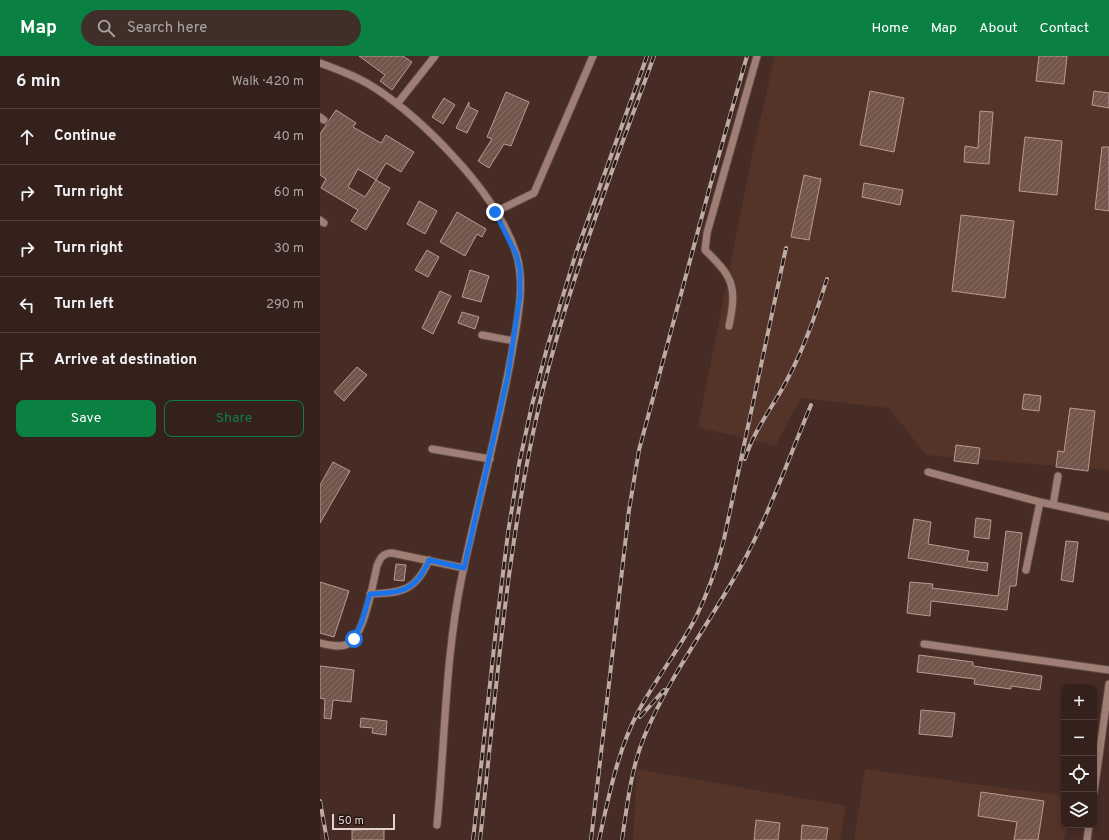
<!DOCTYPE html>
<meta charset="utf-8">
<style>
:root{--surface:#35211c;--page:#402e29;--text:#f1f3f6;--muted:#aaa3a3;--line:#4f3e3b;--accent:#0b8043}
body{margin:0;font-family:Overpass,sans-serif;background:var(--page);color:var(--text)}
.controls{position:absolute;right:12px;bottom:12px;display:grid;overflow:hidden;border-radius:8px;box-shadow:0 2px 6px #0003}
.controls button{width:36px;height:36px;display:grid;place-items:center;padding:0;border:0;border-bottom:1px solid var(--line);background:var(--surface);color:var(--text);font:20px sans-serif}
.scale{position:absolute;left:12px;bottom:10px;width:63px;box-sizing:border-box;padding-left:4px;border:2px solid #e2d1cb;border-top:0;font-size:11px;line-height:14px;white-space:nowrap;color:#e2d1cb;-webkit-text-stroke:3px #251815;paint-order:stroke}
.stop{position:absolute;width:12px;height:12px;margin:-9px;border:3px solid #1a73e8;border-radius:50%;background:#fff}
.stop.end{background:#1a73e8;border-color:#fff;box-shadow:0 1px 4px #0008}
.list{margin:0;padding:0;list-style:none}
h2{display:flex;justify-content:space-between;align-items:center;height:52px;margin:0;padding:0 16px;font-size:17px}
h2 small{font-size:13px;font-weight:400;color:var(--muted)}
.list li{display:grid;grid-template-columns:26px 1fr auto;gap:12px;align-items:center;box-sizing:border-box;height:56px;padding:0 16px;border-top:1px solid var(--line)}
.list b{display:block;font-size:15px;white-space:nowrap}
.list em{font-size:13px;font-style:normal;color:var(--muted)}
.actions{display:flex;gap:8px;padding:12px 16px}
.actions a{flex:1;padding:9px 0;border:1px solid var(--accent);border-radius:8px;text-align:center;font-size:14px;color:var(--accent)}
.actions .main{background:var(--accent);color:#fff}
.icon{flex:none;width:22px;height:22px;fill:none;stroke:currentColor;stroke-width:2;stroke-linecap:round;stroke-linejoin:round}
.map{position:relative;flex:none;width:789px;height:784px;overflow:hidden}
header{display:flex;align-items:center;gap:24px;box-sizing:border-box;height:56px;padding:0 20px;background:var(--accent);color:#fff}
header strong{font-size:19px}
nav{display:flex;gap:22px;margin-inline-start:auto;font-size:14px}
.search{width:280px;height:36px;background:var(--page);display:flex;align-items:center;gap:10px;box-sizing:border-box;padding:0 14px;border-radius:22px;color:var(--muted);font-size:15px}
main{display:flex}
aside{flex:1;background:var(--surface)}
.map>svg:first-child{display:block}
.built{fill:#543329}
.building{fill:url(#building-hatch);stroke:#bb9990;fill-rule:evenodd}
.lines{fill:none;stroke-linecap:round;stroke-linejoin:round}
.minor-casing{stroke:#5f4942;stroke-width:9}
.minor{stroke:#9e7e75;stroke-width:7}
.rail-casing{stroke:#beaba5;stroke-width:4}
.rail{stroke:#251815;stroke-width:2.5;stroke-dasharray:8;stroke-linecap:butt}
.route{stroke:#1a73e8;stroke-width:5}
</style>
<header>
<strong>Map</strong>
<div class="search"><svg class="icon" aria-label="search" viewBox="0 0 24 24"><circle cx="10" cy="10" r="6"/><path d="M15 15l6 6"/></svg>Search here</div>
<nav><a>Home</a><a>Map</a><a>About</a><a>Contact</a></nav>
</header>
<main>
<aside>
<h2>6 min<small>Walk · 420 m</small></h2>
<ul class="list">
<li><svg class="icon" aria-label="ahead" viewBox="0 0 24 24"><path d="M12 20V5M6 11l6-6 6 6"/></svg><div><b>Continue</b></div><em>40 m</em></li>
<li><svg class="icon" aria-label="right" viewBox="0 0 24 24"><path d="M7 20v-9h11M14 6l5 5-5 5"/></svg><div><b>Turn right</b></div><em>60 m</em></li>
<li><svg class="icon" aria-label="right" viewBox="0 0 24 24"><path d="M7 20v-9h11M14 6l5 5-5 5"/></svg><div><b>Turn right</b></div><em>30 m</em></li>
<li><svg class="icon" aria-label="left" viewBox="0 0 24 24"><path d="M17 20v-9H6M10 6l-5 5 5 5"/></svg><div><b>Turn left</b></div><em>290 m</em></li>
<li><svg class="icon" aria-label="arrive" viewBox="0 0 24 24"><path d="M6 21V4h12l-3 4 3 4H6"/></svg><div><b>Arrive at destination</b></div></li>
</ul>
<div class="actions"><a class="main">Save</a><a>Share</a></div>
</aside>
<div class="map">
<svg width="789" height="784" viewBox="0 0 789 784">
<defs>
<pattern id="building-hatch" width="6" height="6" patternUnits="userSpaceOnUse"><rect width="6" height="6" fill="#73554c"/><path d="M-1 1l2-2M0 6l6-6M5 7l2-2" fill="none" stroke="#876c64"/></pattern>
</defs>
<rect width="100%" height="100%" fill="#472c25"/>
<path class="built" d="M455,0H789V414L606,399L569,352L481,342L455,390L378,371L433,95Z
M317,713L526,750L520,784H313Z
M545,713L744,740V769H748L743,784H534Z"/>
<path class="building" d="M39,0H83L92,6L72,34L60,25L65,19Z
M719,0H747L744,28L716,25Z
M550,35L584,42L574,96L540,89Z
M774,35L789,37V52L772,49Z
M186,36L209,46L191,90L184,88L169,112L158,105L172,83L167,81Z
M124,42L135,49L123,68L112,61Z
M149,46V51L158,55L147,77L136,72Z
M16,54L36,67L33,71L61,87L66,79L94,96L81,116L66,107L56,124L70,132L46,174L31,165L38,154L1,132L6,123L0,119V78ZM38,113L56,124L45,141L28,131Z
M660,55L673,56L669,108L644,106L645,90L658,92Z
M705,81L742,85L737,139L699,135Z
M782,91H789V155L775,153Z
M484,119L501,123L489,184L471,181Z
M544,127L583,134L580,149L542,141Z
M99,145L117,155L105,178L87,168Z
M137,156L166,173L162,181L157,178L145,200L120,186Z
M641,159L694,165L685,242L632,235Z
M107,194L119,201L108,221L95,214Z
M150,214L169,220L161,246L142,241Z
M120,235L131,240L113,278L102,272Z
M142,256L159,261L155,273L138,267Z
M37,311L47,319L24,345L14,336Z
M704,338L721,340L719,355L702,353Z
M750,352L775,355L768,415L736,411L738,395L744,396Z
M636,389L660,392L658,408L634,405Z
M13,406L30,415L0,467V429Z
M656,462L671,464L669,483L654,481Z
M594,463L611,466L608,488L649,495L647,505L668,507L667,515L588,502Z
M686,475L702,477L696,530H690L687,554L611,545L610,560L587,557L590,526L613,528L612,532L678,540Z
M746,485L758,486L753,526L741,524Z
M76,508L86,509L84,525L74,524Z
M0,526L29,535L14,581L0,577Z
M599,599L653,606V610L722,620L720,634L691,630V633L654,628L655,623L597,616Z
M0,610L34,614L31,646L13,644L11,663L4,662L5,643L0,642Z
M601,654L635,657L632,681L599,678Z
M41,662L67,665L66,679L52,677L53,672L40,671Z
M661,736L724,745L718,784H694L697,766L658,760Z
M436,764L460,767L458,784H434Z
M482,769L508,772L506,784H481Z
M64,773V784H32V774Z"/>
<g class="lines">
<g class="minor-casing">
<path id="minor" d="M0,7C19,14 38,21 55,32C84,51 110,75 133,100C159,128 184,161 196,197C206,228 197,266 192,296C179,371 158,445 142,520C125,601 125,687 117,769
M77,48L115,0
M0,61L4,64
M175,156L214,137L273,0
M0,164L4,167
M409,270C417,231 414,222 385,194L387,177L437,0
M162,279L194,285
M112,393L170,403
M608,416L720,446
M733,449L738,420
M706,514L720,446L789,461
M50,538C81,537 96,535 109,504
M0,587C8,589 20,592 28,588C44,581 53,527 57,510C60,502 63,497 72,497L144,512
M604,588L789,614
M774,736L789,628
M767,784L769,769"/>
</g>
<use href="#minor" class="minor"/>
<g class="rail-casing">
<path id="rail" d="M425,403C434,373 454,350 468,322C485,290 496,257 507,223
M320,661L344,634
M0,745L7,784
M153,784L176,573L188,477L199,408L212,349L227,292L256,197L327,0
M160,784C176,639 186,493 219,350C247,230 292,116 334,0
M271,784L309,454L319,394L389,134L427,0
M279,784C289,740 297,696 318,656C335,624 358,595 375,563C388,537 397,511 404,483L466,192
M302,784C307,750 311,713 324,681C351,616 395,560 427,499C452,451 470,399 491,349"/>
</g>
<use href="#rail" class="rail"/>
</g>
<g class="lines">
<path class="route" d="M34,583L42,566L50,538C81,537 96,535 109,504L144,512L188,319L200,240V214L196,198L175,156"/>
</g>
</svg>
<div class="controls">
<button>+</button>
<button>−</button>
<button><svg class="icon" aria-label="locate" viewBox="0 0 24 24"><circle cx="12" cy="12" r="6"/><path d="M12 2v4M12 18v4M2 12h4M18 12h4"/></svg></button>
<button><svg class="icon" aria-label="layers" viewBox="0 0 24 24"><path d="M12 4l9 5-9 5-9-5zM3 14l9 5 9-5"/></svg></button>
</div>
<div class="scale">50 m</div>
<div class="stop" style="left:34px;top:583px"></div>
<div class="stop end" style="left:175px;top:156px"></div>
</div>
</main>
